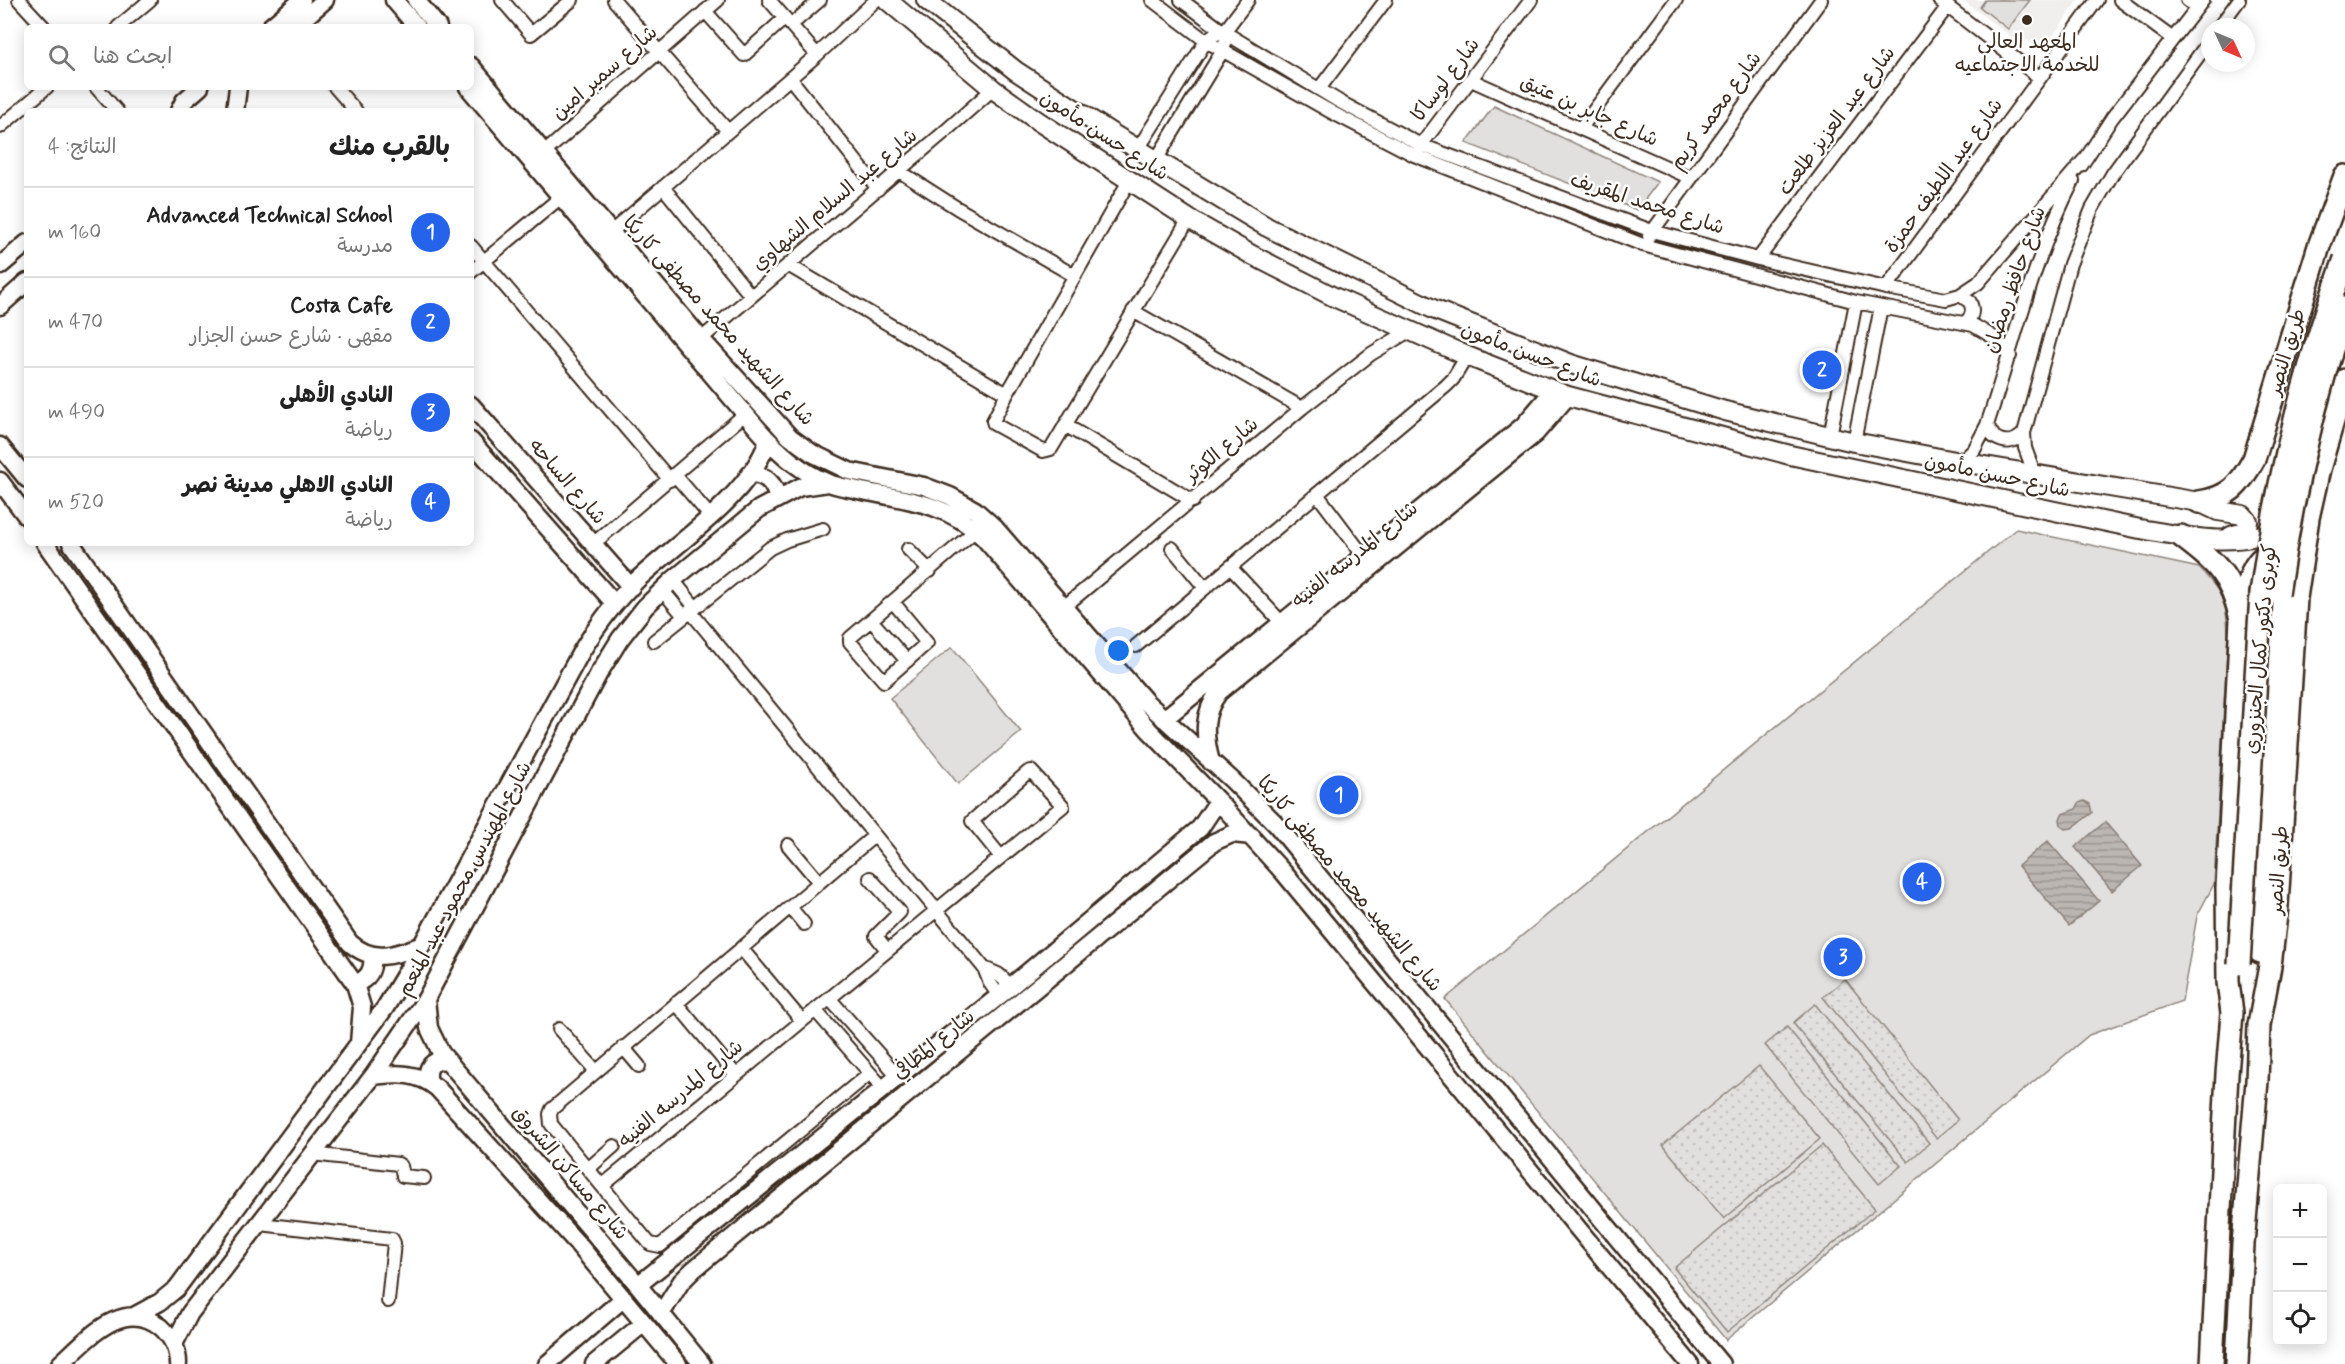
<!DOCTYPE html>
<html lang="ar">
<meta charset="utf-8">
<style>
:root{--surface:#fff;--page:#f2f2f2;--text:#222;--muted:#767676;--line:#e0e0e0;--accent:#2563eb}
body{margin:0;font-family:Mynerve,"Playpen Sans Arabic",sans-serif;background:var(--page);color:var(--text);direction:rtl}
.controls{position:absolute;right:18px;bottom:18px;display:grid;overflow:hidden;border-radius:9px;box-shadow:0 3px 15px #0003}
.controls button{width:54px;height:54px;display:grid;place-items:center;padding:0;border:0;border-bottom:2px solid var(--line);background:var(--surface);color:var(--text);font:30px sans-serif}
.compass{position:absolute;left:2201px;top:18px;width:54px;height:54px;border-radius:50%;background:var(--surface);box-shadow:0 3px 15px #0003;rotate:134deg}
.you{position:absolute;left:1119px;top:651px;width:21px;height:21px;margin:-15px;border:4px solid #fff;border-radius:50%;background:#1a73e8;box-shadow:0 0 0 9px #1a73e833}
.badge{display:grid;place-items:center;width:39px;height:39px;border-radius:50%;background:var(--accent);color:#fff;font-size:20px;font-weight:700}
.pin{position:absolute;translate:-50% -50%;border:3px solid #fff;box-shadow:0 2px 6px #0006}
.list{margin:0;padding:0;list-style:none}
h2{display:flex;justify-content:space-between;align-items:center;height:78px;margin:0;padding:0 24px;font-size:26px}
h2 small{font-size:20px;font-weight:400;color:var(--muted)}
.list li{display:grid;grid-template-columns:39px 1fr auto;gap:18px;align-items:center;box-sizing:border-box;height:90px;padding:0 24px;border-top:2px solid var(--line)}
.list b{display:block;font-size:22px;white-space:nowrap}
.list p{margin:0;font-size:20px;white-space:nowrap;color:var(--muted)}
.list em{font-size:20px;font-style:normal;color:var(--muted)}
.icon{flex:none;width:33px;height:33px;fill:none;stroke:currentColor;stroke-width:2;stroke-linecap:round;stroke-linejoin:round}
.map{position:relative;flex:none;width:2345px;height:1364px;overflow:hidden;direction:ltr}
.search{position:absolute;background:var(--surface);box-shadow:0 3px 15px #0003;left:24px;top:24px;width:450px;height:66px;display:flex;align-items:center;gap:15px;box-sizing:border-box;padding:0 21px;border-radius:9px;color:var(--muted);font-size:22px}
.panel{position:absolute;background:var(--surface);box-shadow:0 3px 15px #0003;left:24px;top:108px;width:450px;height:438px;border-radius:9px;direction:rtl}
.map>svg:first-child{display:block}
.built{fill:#f1efee}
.green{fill:#e2e0de;stroke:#8e857e;stroke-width:1.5}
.park{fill:url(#park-dots);stroke:#8e857e;stroke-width:1.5}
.water{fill:url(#water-rules);stroke:#887e77;stroke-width:1.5}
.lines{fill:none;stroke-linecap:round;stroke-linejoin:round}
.street-casing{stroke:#3b2a1e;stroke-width:16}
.secondary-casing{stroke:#3b2a1e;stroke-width:21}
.primary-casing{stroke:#3b2a1e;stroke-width:22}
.highway-casing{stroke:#3b2a1e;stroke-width:26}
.street{stroke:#fff;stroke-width:12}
.secondary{stroke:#fff;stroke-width:16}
.primary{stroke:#fff;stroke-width:18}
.highway{stroke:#fff;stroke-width:21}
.highway-bridge-casing{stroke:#3b2a1e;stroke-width:26;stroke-linecap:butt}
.highway-bridge{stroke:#fff;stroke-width:21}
.poi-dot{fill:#3b2a1e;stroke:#fff;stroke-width:2}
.labels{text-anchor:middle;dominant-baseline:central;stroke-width:5;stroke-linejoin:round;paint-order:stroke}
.poi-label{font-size:20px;fill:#3b2a1e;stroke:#fff}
.street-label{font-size:20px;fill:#3b2a1e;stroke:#fff}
</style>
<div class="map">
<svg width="2345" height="1364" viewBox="0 0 2345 1364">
<defs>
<pattern id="park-dots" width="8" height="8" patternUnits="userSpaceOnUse" patternTransform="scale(1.5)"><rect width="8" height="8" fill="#e2e0de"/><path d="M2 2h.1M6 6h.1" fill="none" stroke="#c3c0be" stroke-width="1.8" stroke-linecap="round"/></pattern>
<pattern id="water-rules" width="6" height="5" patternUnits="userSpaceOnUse" patternTransform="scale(1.5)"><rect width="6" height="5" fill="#bcb6b3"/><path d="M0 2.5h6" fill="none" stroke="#9a9491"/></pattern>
</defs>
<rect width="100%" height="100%" fill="#fff"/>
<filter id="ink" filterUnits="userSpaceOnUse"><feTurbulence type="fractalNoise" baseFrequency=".0167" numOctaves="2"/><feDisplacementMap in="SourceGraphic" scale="12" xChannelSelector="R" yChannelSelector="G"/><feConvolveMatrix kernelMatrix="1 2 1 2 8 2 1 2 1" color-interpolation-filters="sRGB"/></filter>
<g filter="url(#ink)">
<path class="built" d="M1962,0H2079L2042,51L2027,40L2022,45Z"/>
<path class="green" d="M1985,0H2030L2008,29L1980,7Z
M1494,106L1658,182L1637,210L1466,143Z
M2016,529L2199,568C2222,592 2227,601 2228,634L2214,884L2197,916L2182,1001L2089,1035L1726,1340L1445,999Z
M952,647L1021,732L958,784L890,698Z"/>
<path class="park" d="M1845,979L1958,1120L1936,1138L1823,997Z
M1815,1004L1929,1143L1908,1162L1793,1023Z
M1787,1027L1901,1166L1879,1184L1765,1045Z
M1759,1066L1820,1139L1724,1219L1663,1145Z
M1822,1145L1875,1209L1727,1332L1674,1268Z"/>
<path class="water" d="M2084,801L2090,804L2092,813L2072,828L2066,829L2061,825L2060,819L2062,814L2076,809L2079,803Z
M2105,822L2142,866L2112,891L2075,847Z
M2048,841L2099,901L2069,926L2018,866Z"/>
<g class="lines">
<g class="street-casing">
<path id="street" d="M19,0L44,27
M502,0L531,34L572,0
M614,0L728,131
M769,0L817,55
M1152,0L1206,41L1333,113L1414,155L1643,245L1856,302L1973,325L1998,340L2010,356
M1181,0L1224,32L1340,102L1421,145L1652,231L1758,259L1886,288L1946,299L1960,295L1978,283L2084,160
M1939,0L2040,78
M2120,0L2173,39
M2187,0L2197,7
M705,11L744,55L785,18
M791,25L820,0
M118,27L150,0
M2219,27L2239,0
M790,78L878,189
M1471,80L1691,178
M96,87L117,111
M335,87L356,111
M1319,89L1386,0
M0,127L47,87
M1581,128L1676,0
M1138,149L1206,41L1213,35L1224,32L1248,0
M1418,149L1531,0
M544,153L718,0
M1156,160L1223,50L1225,43
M2081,166L2112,118L2203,0
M899,171L957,208L1075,276
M1129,181L1007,394L993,421L994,424L1043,451L1051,449L1189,219
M663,187L751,296
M611,232L817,55L876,0
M1649,236L1821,0
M471,246L670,480
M1758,259L1948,6
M788,265L1007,394
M471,272L561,197
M1886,288L2097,0
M1960,295L1970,302C1974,311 1972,318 1964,323
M1133,311L1302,408
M701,339L942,134L993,89
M1065,425L1193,501
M1987,425L1994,437C2005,444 2015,443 2024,433
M1830,436L1856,302
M1854,442L1881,307
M1961,462L1974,450L1987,425C2014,344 2033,258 2073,181
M675,475L710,516
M2035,475L2025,448L2024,433L2070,264L2092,209L2113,173L2210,40
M1317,494L1363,555
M593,544L745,414
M1172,548L1205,588
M908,549L930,571
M1230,567L1282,623
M673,580L695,607
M662,590L684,616
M893,602L927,643L884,681L850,642V638L976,530
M1065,606L1302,408L1371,354L1409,331
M690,611L984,968L990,983L999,996
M871,620L907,661
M654,641L770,548L787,540L823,529
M1136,646L1446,386L1453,379L1467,356
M788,845L819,882
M870,878L900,912L876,936L887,950
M790,907L804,924
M741,948L802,1021
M984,968L998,974L1011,986
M829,998L898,1076
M676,1003L736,1075
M815,1010L883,1088
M559,1029L596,1071
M623,1047L639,1066
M870,1073L660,1246L650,1244L602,1186L1063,806L1031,771L1028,772L972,821L1001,857
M312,1154L398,1164L401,1166L403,1176L424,1178
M588,1169L614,1146
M602,1186L551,1124L550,1114L552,1109L874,836
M260,1224L392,1239L394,1243L388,1301"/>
</g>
<g class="secondary-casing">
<path id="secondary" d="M394,0L417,27
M416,0L438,27
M270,27L302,0
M294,27L325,0
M471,66L701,339L790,437L812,453L849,471L924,486L950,496L975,510L994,527L1146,702L1233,781L1275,823L1721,1364
M468,87L758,429C777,451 799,471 826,482C837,487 851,488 862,491C908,500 949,504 984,538L1149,730L1218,801L1284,873L1690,1364
M179,111L184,101L200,87
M235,111L238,87
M0,266L27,243
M0,306L27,282
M471,405L631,587
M471,441L615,604
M0,446L27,479
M752,474C766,475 775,484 777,498
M0,481L27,517
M45,543L355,984L362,1007L359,1043
M71,543L350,943C374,964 395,955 422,945
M1164,719L1523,426L1553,391
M1211,762C1204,736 1202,714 1219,692L1536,433L1568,396
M355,984C368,979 374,970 372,956
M426,999L429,1028L441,1053L638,1285L702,1364
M373,1076C397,1073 417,1072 437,1088L577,1243L678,1364
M429,1081C425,1068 433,1058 447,1061
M638,1285L1004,992L1200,828L1218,801
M661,1314L681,1282L693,1270L1214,842L1232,834L1252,836
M134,1316L160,1302L177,1288L385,1008L412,963L581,652C597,626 615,601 637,580C680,540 748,497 768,441
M174,1344L190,1313L373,1076L426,999L599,673L620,639L645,607L673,580L759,509L800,487L828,483
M60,1364C87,1340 123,1296 161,1327C172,1337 178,1350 178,1364
M547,1364L624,1298
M594,1364L644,1323"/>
</g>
<g class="primary-casing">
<path id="primary" d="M887,0L993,89L1038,121L1189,219L1252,255L1334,297L1467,356L1568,396L1790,455L2140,529C2186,537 2239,549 2283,527
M926,0L1016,71L1116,136L1267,227L1433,309L1571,364L1725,411L1854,442L1961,462L2199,502L2218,511L2243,515L2248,521L2246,531L2231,536"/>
</g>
<g class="highway-casing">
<path id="highway" d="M2199,502C2229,498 2240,485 2254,459L2319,246L2345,176
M2181,536C2216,563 2231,575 2241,619L2227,888L2228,982L2232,1013L2227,1074L2212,1364
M2242,614C2247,592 2248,557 2276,551
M2260,952L2278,594
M2237,1364L2243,1244L2257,1081L2259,1025L2270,966L2277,906L2296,598L2308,518L2319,469L2345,380"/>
</g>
<use href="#street" class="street"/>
<use href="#secondary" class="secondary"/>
<use href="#primary" class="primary"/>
<use href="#highway" class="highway"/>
<g class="highway-bridge-casing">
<path id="highway-bridge" d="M2278,594C2292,496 2314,401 2345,308
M2239,964L2261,593C2277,478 2305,367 2345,259"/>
</g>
<use href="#highway-bridge" class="highway-bridge"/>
</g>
</g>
<circle class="poi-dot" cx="2027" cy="20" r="6"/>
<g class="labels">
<g class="poi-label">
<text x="2027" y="42">المعهد العالي<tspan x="2027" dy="23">للخدمة الاجتماعيه</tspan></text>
</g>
<g class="street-label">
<text transform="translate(605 73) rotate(-41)">شارع سمير امين</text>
<text transform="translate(1446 80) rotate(-53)">شارع لوساكا</text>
<text transform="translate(1589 111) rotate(24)">شارع جابر بن عتيق</text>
<text transform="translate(1716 111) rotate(-54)">شارع محمد كريم</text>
<text transform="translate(1837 121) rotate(-53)">شارع عبد العزيز طلعت</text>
<text transform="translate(1104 136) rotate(33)">شارع حسن مأمون</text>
<text transform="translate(1944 176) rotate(-54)">شارع عبد اللطيف حمزة</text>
<text transform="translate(835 200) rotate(-40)">شارع عبد السلام الشهاوي</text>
<text transform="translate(1647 204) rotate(18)">شارع محمد المقريف</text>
<text transform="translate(2015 280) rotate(-71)">شارع حافظ رمضان</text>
<text transform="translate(718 321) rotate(48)">شارع الشهيد محمد مصطفى كاريكا</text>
<text transform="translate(2287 352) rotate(-73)">طريق النصر</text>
<text transform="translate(1531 355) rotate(21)">شارع حسن مأمون</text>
<text transform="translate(1222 450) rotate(-40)">شارع الكوثر</text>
<text transform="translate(1997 476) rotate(12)">شارع حسن مأمون</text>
<text transform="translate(567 482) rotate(49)">شارع الساحه</text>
<text transform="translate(1355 555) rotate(-39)">شارع المدرسه الفنيه</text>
<text transform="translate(2261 649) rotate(-85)">كوبرى دكتور كمال الجنزوري</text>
<text transform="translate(2279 870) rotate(-86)">طريق النصر</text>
<text transform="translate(465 879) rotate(-62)">شارع المهندس محمود عبد المنعم</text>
<text transform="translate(1349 884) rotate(50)">شارع الشهيد محمد مصطفى كاريكا</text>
<text transform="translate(934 1045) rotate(-39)">شارع المطافي</text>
<text transform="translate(681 1094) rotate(-40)">شارع المدرسه الفنيه</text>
<text transform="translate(570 1173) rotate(50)">شارع مساكن الشروق</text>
</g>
</g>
</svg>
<div class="controls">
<button>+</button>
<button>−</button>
<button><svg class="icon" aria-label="locate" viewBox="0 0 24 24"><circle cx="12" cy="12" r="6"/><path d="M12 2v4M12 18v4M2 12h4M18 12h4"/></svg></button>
</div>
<svg class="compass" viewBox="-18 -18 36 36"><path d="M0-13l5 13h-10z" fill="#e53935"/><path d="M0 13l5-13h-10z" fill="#767676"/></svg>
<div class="you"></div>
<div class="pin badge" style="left:1339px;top:795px">1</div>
<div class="pin badge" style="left:1822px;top:370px">2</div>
<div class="pin badge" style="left:1843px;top:957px">3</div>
<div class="pin badge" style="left:1922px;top:882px">4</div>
<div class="search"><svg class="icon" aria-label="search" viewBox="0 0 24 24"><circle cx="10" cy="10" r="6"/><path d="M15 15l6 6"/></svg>ابحث هنا</div>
<section class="panel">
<h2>بالقرب منك<small>النتائج: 4</small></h2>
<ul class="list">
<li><span class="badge">1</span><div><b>Advanced Technical School</b><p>مدرسة</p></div><em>160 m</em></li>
<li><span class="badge">2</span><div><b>Costa Cafe</b><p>مقهى · شارع حسن الجزار</p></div><em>470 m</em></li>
<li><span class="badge">3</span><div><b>النادي الأهلى</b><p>رياضة</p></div><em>490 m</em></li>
<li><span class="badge">4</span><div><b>النادي الاهلي مدينة نصر</b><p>رياضة</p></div><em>520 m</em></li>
</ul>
</section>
</div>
